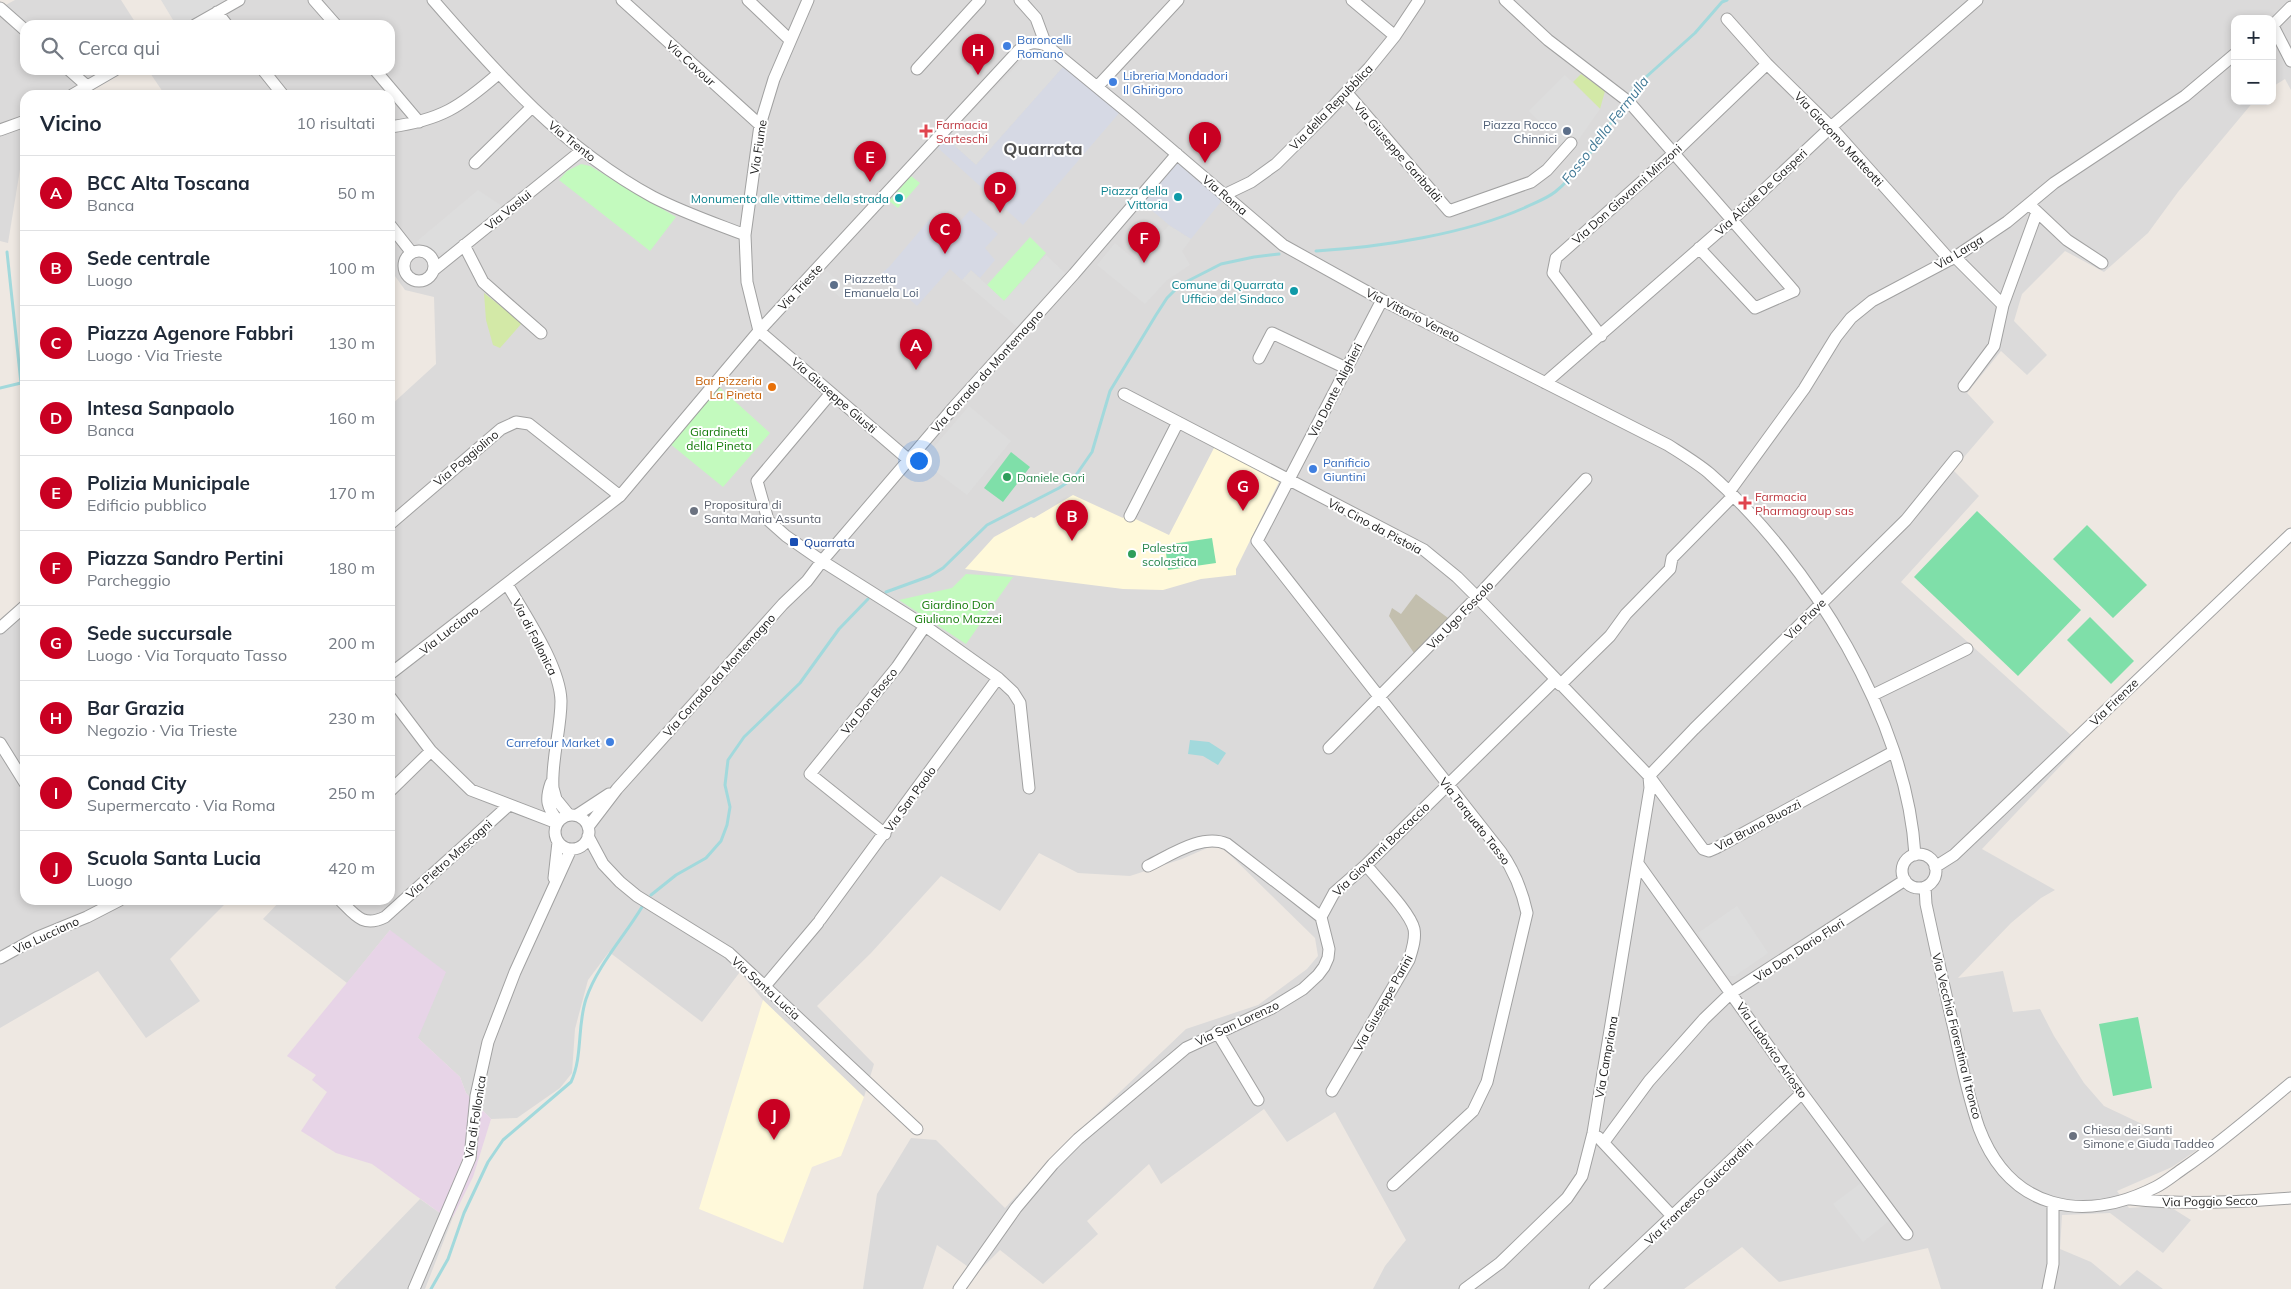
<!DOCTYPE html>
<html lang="it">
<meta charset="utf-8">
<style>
:root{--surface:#fff;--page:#f6f6f7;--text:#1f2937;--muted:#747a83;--line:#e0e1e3;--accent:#c90022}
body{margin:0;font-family:Mulish,sans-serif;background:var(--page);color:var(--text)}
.controls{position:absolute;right:15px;top:15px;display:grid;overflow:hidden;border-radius:10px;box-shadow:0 2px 8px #0003}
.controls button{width:45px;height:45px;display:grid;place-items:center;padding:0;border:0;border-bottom:1px solid var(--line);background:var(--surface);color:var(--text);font:25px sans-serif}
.you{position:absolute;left:918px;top:460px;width:18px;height:18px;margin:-12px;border:4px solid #fff;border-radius:50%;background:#1a73e8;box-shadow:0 0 0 8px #1a73e833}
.badge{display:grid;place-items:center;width:32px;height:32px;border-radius:50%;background:var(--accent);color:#fff;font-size:16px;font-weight:700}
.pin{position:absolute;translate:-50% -41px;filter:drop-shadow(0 1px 2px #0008)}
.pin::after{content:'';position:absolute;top:26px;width:18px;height:15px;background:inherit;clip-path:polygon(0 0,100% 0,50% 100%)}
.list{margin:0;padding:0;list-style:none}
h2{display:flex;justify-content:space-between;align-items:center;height:65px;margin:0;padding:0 20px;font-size:21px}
h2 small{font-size:16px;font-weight:400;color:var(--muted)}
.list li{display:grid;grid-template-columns:32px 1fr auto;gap:15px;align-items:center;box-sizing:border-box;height:75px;padding:0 20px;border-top:1px solid var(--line)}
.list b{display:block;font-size:19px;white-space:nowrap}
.list p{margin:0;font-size:16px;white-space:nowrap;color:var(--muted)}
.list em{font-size:16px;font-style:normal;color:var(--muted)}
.icon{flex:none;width:28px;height:28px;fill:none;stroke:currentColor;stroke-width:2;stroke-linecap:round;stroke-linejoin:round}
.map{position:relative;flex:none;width:2291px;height:1289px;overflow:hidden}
.search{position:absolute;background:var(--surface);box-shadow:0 2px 8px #0003;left:20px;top:20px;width:375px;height:55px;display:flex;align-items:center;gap:12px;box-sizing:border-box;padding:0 18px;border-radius:15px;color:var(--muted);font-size:19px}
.panel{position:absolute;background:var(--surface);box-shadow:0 2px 8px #0003;left:20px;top:90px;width:375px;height:815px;border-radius:15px}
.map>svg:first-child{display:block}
.residential{fill:#dbdada}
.industrial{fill:#e7d4e7}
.education{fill:#fff9da}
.construction{fill:#c3bfae}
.grass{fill:#d3e9a7}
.park{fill:#c3fabe}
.pitch{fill:#7fdfa9}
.parking{fill:#ddd}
.plaza{fill:#d6d9e4}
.water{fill:#a2d9dc}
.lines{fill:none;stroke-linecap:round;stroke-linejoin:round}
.stream{stroke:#a2d9dc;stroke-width:3}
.minor-casing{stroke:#a1a1a1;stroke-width:13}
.minor{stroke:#fff;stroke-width:11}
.shop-dot{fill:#3f7fe0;stroke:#fff;stroke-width:2}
.health-dot{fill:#e0444e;stroke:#fff;stroke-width:2}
.service-dot{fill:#5c6f8a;stroke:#fff;stroke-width:2}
.culture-dot{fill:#0f9aa8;stroke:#fff;stroke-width:2}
.food-dot{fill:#e8710a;stroke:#fff;stroke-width:2}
.leisure-dot{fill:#2e9e5b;stroke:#fff;stroke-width:2}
.worship-dot{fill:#6b7280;stroke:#fff;stroke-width:2}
.transit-dot{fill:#1a4fb4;stroke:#fff;stroke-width:2}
.labels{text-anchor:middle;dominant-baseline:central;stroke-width:4;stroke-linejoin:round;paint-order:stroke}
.shop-label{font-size:12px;fill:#366cbe;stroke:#fff;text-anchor:start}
.street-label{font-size:12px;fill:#1d1d1d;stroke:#fff}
.health-label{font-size:12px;fill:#be3a42;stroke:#fff;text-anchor:start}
.service-label{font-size:12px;fill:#4e5e75;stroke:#fff;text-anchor:end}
.culture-label{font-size:12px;fill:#0d838f;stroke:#fff;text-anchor:end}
.food-label{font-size:12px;fill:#c56008;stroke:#fff;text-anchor:end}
.park-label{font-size:12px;fill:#147b0a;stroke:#fff}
.leisure-label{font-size:12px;fill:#27864d;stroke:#fff;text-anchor:start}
.worship-label{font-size:12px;fill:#5b616d;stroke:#fff;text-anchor:start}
.transit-label{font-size:12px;fill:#164399;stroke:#fff;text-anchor:start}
.water-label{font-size:14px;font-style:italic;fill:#417996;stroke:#fff}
.district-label{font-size:18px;font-weight:bold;fill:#505050;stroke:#fff}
</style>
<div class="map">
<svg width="2291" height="1289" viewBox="0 0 2291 1289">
<rect width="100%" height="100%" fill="#eee8e2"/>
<path class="residential" d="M15,0H121L137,25H25V70H128L84,95H25V139L8,243L0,241V8Z
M227,0H2291V90L2285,79L2272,87V19H2235V101H2254L2178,192L2148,233L2104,272L2065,251L2022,294L2014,321L2047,355L2027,375L2001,351L1967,393L1994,422L1953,470L1979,496L1901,582L2081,744L1982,849L2055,890L2041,898L2011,923L1958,978L2003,971L2013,1012L2040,1009L2054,1036L2084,1083L2104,1106L2197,1150L2172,1167L2117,1191L2129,1208L2167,1205L2191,1220L2163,1253L2110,1213L2062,1215L2060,1249L2091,1262L2120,1286L2137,1270L2163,1289H1941L1928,1248L1779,1282L1742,1247L1684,1289H1373L1385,1266L1406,1240L1335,1112L1287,1142L1264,1109L1161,1184L1149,1164L1087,1221L1098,1234L1043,1284L1000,1250L977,1273L937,1245L923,1289H863L877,1194L911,1138L936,1140L1005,1208L1058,1151L1186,1029L1258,1005L1307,969L1318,956L1315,938L1222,847L1207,848L1182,859L1130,876L1078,873L1039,853L1000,911L941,876L871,953L817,1006L874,1064L864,1097L763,1000L740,972L702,1022L609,952L588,980L575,1029L572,1073L560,1088L517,1118L491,1119L466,1093L460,1077L418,1038L390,930L347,983L263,919L281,900H390V406L436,364L434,297L405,290L395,276L390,247V95H165L148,70H390V25H204L233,7Z
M25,601V900H229L170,959L200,1001L146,1038L98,971L0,1028V622Z
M420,1199L440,1213L453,1217L425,1289H336L335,1287Z"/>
<path class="industrial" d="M390,930L446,972L418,1038L460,1077L466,1093L491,1119L473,1177L453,1217L440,1213L372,1164L336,1153L301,1131L327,1092L312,1080L316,1075L287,1056Z"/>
<path class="education" d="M1215,446L1280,480L1236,569V575L1201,579L1163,590L1123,589L965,569L994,537L1031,517L1034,518L1073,495L1123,518L1125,514L1169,535Z
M763,1000L864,1097L841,1156L812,1167L783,1243L699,1209Z"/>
<path class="construction" d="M1416,594L1448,618L1414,653L1389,616L1392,608L1401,614Z"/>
<path class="grass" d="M1581,74L1605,91L1600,109L1573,82Z
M484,293L522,323L500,348L493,345L486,320Z"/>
<path class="park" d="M581,164L590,166L676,217L650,251L559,180L567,171Z
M911,176L920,183L898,208L889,201Z
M1030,237L1046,253L1004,301L987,285Z
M717,385L770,433L723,487L669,443Z
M966,574L1013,577L966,644L899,600L952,588Z"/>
<path class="pitch" d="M1011,452L1030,467L1003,502L984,488Z
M1977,511L2081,610L2018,676L1914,577Z
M2087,525L2147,585L2113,618L2053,559Z
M1212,538L1216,563L1168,570L1165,545Z
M2090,617L2134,661L2111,684L2067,640Z
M2138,1017L2152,1088L2113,1096L2099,1024Z"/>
<path class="parking" d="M161,0H225L229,5L195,25H176Z
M1045,56L1063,67L976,165L946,138L1023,59Z
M1565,75L1600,109L1570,152L1529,111Z
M478,190L502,206L449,251L439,253L416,242Z
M1169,225L1191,239L1182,251L1190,265L1167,280L1145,304L1097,265L1115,243L1136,261Z
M1046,255L1065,273L1017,327L962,280L971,270L1004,301Z
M827,271L849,291L842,299L819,279Z
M969,406L1011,441L967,495L922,461Z
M1737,906L1768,953L1735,976H1730L1726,974L1698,933Z
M1861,1183L1889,1221L1863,1242L1833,1204Z"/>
<path class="plaza" d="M1063,67L1120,112L1023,225L938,148L946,138L976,165Z
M1171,154L1223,199L1191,239L1169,225L1134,195Z
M970,210L998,234L985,248L995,260L980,278L971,270L962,280L950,269L917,306L881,274L889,267L930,219L949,234Z"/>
<path class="water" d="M1190,740L1209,742L1226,753L1218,765L1203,756L1188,754Z"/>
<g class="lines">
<path class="stream" d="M1628,97L1636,86L1695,33L1722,2L1727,0
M1316,251C1382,247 1465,234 1524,208C1534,203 1546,199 1555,192C1583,169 1604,132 1625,102
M7,252L21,383L25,399
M0,388L21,383
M886,592L930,576L943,568L987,525L1059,488L1074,478L1092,452L1110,391L1156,315L1167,298L1180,285L1221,264L1254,257L1279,254
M651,895L676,875L706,858L721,841L727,825L730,807L725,785L728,760L744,737L800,683L839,629L868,599
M431,1289L448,1259L464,1213L488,1162L503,1140L571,1082C583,1056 577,1026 586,999C597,966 624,937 642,907"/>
<g class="minor-casing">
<path id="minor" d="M314,0L336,25
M433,0C499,76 563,148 653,197C682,212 714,223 745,235
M622,0L760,125
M748,0L790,40
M1020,0L1036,18L1046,45
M1352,0L1395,36
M1505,0L1548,40L1629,102L1794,291L1755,308L1699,248
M0,8L25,30
M217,12L227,25
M1727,19L1767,64L1831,127L1950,260
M195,25L239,0
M2272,26L2291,7
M2273,26L2291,61
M917,69L980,0
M69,70L87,86
M263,70L283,95
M375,70L419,122
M1097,87L1178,0
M1347,93L1449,211L1531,182L1547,170L1571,143
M72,95L115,70
M390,127C441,120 460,107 498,74
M0,130L25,121
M475,163L532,107
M1224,195L1251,182L1276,164L1326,114L1369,68L1395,36L1419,0
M2033,208L2067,240L2102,263
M390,225L412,253
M464,245L483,282L541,333
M404 266a15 15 0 1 1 30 0a15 15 0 1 1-30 0Z
M1955,257L2003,305L1994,346L1964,386
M435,269L581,151
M1382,300L1257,541L1501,852C1515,872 1522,890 1527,913L1487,1082L1473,1111L1393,1185
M2003,305L2037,212
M759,331L747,282L745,235L760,125L774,79L808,0
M759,331L909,460
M1601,336L1553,273L1556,258L1674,153L1767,64
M1259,358L1272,333L1346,368
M1545,383L1733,219L1831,127L1977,0
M831,393L757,481L768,520L786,536L822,561L925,626L998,678L1013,692L1020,703L1029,788
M1124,394L1424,550L1457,577L1477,597L1649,776L1703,849L1709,851L1716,848L1893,752
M1729,492L1804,389L1836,337L1851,318L1872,301L1955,257L2007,222L2054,183L2185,96L2235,54
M1130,516L1178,422
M390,524L501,429L516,422L529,424L620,496
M507,584C525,615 560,666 561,701C561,730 551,760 553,788L556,799L569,815
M0,628L25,606
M390,674L620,496L759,331L1019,50C1028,42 1034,41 1046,45L1131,115L1283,245L1382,300L1668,445C1682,454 1697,463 1709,473C1810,562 1907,719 1915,855
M1560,685L1610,636L1626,614L1670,569L1672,558L1733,496
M1873,695L1967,649
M390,697L431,751L471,790L557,823
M0,743L25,783
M1329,748L1477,597L1586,479
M1649,776L1694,729L1906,520L1957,457
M551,783C545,800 547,807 558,821
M390,791L431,751
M555 832a17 17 0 1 1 34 0a17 17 0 1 1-34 0Z
M577,815L609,794
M588,827L617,789L783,604L807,581L822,561L953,408L1074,274L1177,154
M885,834L810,774L897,667L925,626
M588,836L603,864L620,882L637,896L729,953L917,1129
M1902 871a17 17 0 1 1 34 0a17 17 0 1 1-34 0Z
M1639,865L1802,1093L1907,1234
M1935,867L1954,855L2291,534
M554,878L558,842
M1925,887L1926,904C1935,946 1944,988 1954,1029C1961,1063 1968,1096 1979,1128C2010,1210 2083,1224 2156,1187C2166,1182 2175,1174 2184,1168C2222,1142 2256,1112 2291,1083
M340,900C355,915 363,928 385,917L508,806
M1321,917L1334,893L1366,865L1555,680
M820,920L998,678
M0,958L38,937L87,917L120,900
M765,986L818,923
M1217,1032L1258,1100
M1332,1091L1409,960C1412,950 1416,939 1414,929C1410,912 1378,880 1366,865
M1598,1137L1673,1217
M1604,1142L1649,1081L1704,1019L1731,993L1905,880
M2131,1199C2184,1205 2238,1202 2291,1198
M414,1289L470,1158L476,1096L488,1042L515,972L571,849
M959,1289L1016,1208L1053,1164L1078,1139L1186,1048L1272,1008L1303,989L1318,975L1324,967L1328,958L1329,949L1321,917L1227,844C1202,833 1171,855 1148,866
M1465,1289L1500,1263L1567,1198L1582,1176L1593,1133L1650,788L1649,777
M1595,1289L1802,1093
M2048,1289L2053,1264V1204"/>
</g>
<use href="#minor" class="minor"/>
</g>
<g class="shop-dot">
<circle cx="1007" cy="46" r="5"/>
<circle cx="1113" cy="82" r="5"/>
<circle cx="1313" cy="469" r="5"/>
<circle cx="610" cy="742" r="5"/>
</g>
<g class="health-dot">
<path d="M923.5 123.5h5v5h5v5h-5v5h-5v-5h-5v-5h5z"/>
<path d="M1742.5 495.5h5v5h5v5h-5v5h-5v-5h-5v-5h5z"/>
</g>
<g class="service-dot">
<circle cx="1567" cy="131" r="5"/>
<circle cx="834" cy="285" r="5"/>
</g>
<g class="culture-dot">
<circle cx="1178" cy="197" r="5"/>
<circle cx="899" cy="198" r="5"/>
<circle cx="1294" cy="291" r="5"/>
</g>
<circle class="food-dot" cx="772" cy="387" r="5"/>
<g class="leisure-dot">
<circle cx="1007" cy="477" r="5"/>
<circle cx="1132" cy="554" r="5"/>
</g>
<g class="worship-dot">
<circle cx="694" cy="511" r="5"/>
<circle cx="2073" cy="1136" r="5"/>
</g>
<rect class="transit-dot" x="789" y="537" width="10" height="10" rx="2.5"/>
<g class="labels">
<g class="shop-label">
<text x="1017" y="39">Baroncelli<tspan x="1017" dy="14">Romano</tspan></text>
<text x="1123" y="75">Libreria Mondadori<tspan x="1123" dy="14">Il Ghirigoro</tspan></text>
<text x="1323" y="462">Panificio<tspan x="1323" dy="14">Giuntini</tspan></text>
<text x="600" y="742" text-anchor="end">Carrefour Market</text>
</g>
<g class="street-label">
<text transform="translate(691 63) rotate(42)">Via Cavour</text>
<text transform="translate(1331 107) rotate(-46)">Via della Repubblica</text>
<text transform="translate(1839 139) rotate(47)">Via Giacomo Matteotti</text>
<text transform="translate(572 141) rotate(39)">Via Trento</text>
<text transform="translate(758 147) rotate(-81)">Via Fiume</text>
<text transform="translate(1398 152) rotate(49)">Via Giuseppe Garibaldi</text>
<text transform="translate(1761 192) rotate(-43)">Via Alcide De Gasperi</text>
<text transform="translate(1627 194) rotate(-42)">Via Don Giovanni Minzoni</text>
<text transform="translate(1225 195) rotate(40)">Via Roma</text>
<text transform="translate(508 210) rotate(-39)">Via Vaslui</text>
<text transform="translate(1959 252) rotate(-31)">Via Larga</text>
<text transform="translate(800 287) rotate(-47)">Via Trieste</text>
<text transform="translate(1413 315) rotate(27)">Via Vittorio Veneto</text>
<text transform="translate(987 371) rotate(-48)">Via Corrado da Montemagno</text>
<text transform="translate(1335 390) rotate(-63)">Via Dante Alighieri</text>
<text transform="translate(834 395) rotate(41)">Via Giuseppe Giusti</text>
<text transform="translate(466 458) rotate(-40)">Via Poggiolino</text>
<text transform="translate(1375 526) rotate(28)">Via Cino da Pistoia</text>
<text transform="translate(1460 615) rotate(-46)">Via Ugo Foscolo</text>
<text transform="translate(1805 619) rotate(-45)">Via Piave</text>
<text transform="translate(449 630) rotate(-38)">Via Lucciano</text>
<text transform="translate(535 637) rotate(63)">Via di Follonica</text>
<text transform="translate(719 675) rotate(-48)">Via Corrado da Montemagno</text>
<text transform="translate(869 701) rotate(-51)">Via Don Bosco</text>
<text transform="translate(2114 702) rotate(-44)">Via Firenze</text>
<text transform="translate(910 799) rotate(-54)">Via San Paolo</text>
<text transform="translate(1475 821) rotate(52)">Via Torquato Tasso</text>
<text transform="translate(1758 825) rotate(-28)">Via Bruno Buozzi</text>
<text transform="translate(1381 849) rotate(-44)">Via Giovanni Boccaccio</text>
<text transform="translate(449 859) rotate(-42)">Via Pietro Mascagni</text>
<text transform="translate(46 935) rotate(-25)">Via Lucciano</text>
<text transform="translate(1799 950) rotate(-33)">Via Don Dario Flori</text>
<text transform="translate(766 988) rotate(42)">Via Santa Lucia</text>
<text transform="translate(1383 1003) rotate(-61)">Via Giuseppe Parini</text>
<text transform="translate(1237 1023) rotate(-25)">Via San Lorenzo</text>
<text transform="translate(1957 1036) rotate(76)">Via Vecchia Fiorentina II tronco</text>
<text transform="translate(1772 1050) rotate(55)">Via Ludovico Ariosto</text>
<text transform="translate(1606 1057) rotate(-80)">Via Campriana</text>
<text transform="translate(475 1117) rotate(-81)">Via di Follonica</text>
<text transform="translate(1699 1192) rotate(-44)">Via Francesco Guicciardini</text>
<text transform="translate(2210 1201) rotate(-1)">Via Poggio Secco</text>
</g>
<g class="health-label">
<text x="936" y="124">Farmacia<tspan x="936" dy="14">Sarteschi</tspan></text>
<text x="1755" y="496">Farmacia<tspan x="1755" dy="14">Pharmagroup sas</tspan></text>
</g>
<g class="service-label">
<text x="1557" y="124">Piazza Rocco<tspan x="1557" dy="14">Chinnici</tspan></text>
<text x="844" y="278" text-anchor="start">Piazzetta<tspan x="844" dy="14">Emanuela Loi</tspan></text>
</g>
<g class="culture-label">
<text x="1168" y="190">Piazza della<tspan x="1168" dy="14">Vittoria</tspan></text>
<text x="889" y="198">Monumento alle vittime della strada</text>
<text x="1284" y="284">Comune di Quarrata<tspan x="1284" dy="14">Ufficio del Sindaco</tspan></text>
</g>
<g class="food-label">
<text x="762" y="380">Bar Pizzeria<tspan x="762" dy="14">La Pineta</tspan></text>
</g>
<g class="park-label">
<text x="719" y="431">Giardinetti<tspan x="719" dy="14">della Pineta</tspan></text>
<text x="958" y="604">Giardino Don<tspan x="958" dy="14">Giuliano Mazzei</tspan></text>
</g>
<g class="leisure-label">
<text x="1017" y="477">Daniele Gori</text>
<text x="1142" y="547">Palestra<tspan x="1142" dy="14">scolastica</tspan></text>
</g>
<g class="worship-label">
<text x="704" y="504">Propositura di<tspan x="704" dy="14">Santa Maria Assunta</tspan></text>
<text x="2083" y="1129">Chiesa dei Santi<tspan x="2083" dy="14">Simone e Giuda Taddeo</tspan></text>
</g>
<g class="transit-label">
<text x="804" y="542">Quarrata</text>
</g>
<g class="water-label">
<text transform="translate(1605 130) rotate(-52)">Fosso della Fermulla</text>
</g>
<g class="district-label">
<text x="1043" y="148">Quarrata</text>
</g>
</g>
</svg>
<div class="controls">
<button>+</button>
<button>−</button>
</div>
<div class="you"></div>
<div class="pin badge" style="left:916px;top:370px">A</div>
<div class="pin badge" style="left:1072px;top:541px">B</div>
<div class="pin badge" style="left:945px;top:254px">C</div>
<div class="pin badge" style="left:1000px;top:213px">D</div>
<div class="pin badge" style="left:870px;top:182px">E</div>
<div class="pin badge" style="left:1144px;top:263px">F</div>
<div class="pin badge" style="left:1243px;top:511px">G</div>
<div class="pin badge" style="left:978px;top:75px">H</div>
<div class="pin badge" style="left:1205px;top:163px">I</div>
<div class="pin badge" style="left:774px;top:1140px">J</div>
<div class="search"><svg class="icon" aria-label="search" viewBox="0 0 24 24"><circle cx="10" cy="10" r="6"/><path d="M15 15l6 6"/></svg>Cerca qui</div>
<section class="panel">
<h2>Vicino<small>10 risultati</small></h2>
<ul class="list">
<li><span class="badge">A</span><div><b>BCC Alta Toscana</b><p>Banca</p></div><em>50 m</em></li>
<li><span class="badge">B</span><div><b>Sede centrale</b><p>Luogo</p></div><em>100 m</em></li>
<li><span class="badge">C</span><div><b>Piazza Agenore Fabbri</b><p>Luogo · Via Trieste</p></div><em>130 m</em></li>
<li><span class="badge">D</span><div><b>Intesa Sanpaolo</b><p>Banca</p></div><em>160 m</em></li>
<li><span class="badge">E</span><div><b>Polizia Municipale</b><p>Edificio pubblico</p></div><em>170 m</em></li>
<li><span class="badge">F</span><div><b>Piazza Sandro Pertini</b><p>Parcheggio</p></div><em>180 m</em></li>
<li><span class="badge">G</span><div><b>Sede succursale</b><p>Luogo · Via Torquato Tasso</p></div><em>200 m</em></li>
<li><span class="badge">H</span><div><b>Bar Grazia</b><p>Negozio · Via Trieste</p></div><em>230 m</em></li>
<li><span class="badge">I</span><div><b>Conad City</b><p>Supermercato · Via Roma</p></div><em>250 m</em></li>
<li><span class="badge">J</span><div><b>Scuola Santa Lucia</b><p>Luogo</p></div><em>420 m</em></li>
</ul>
</section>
</div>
